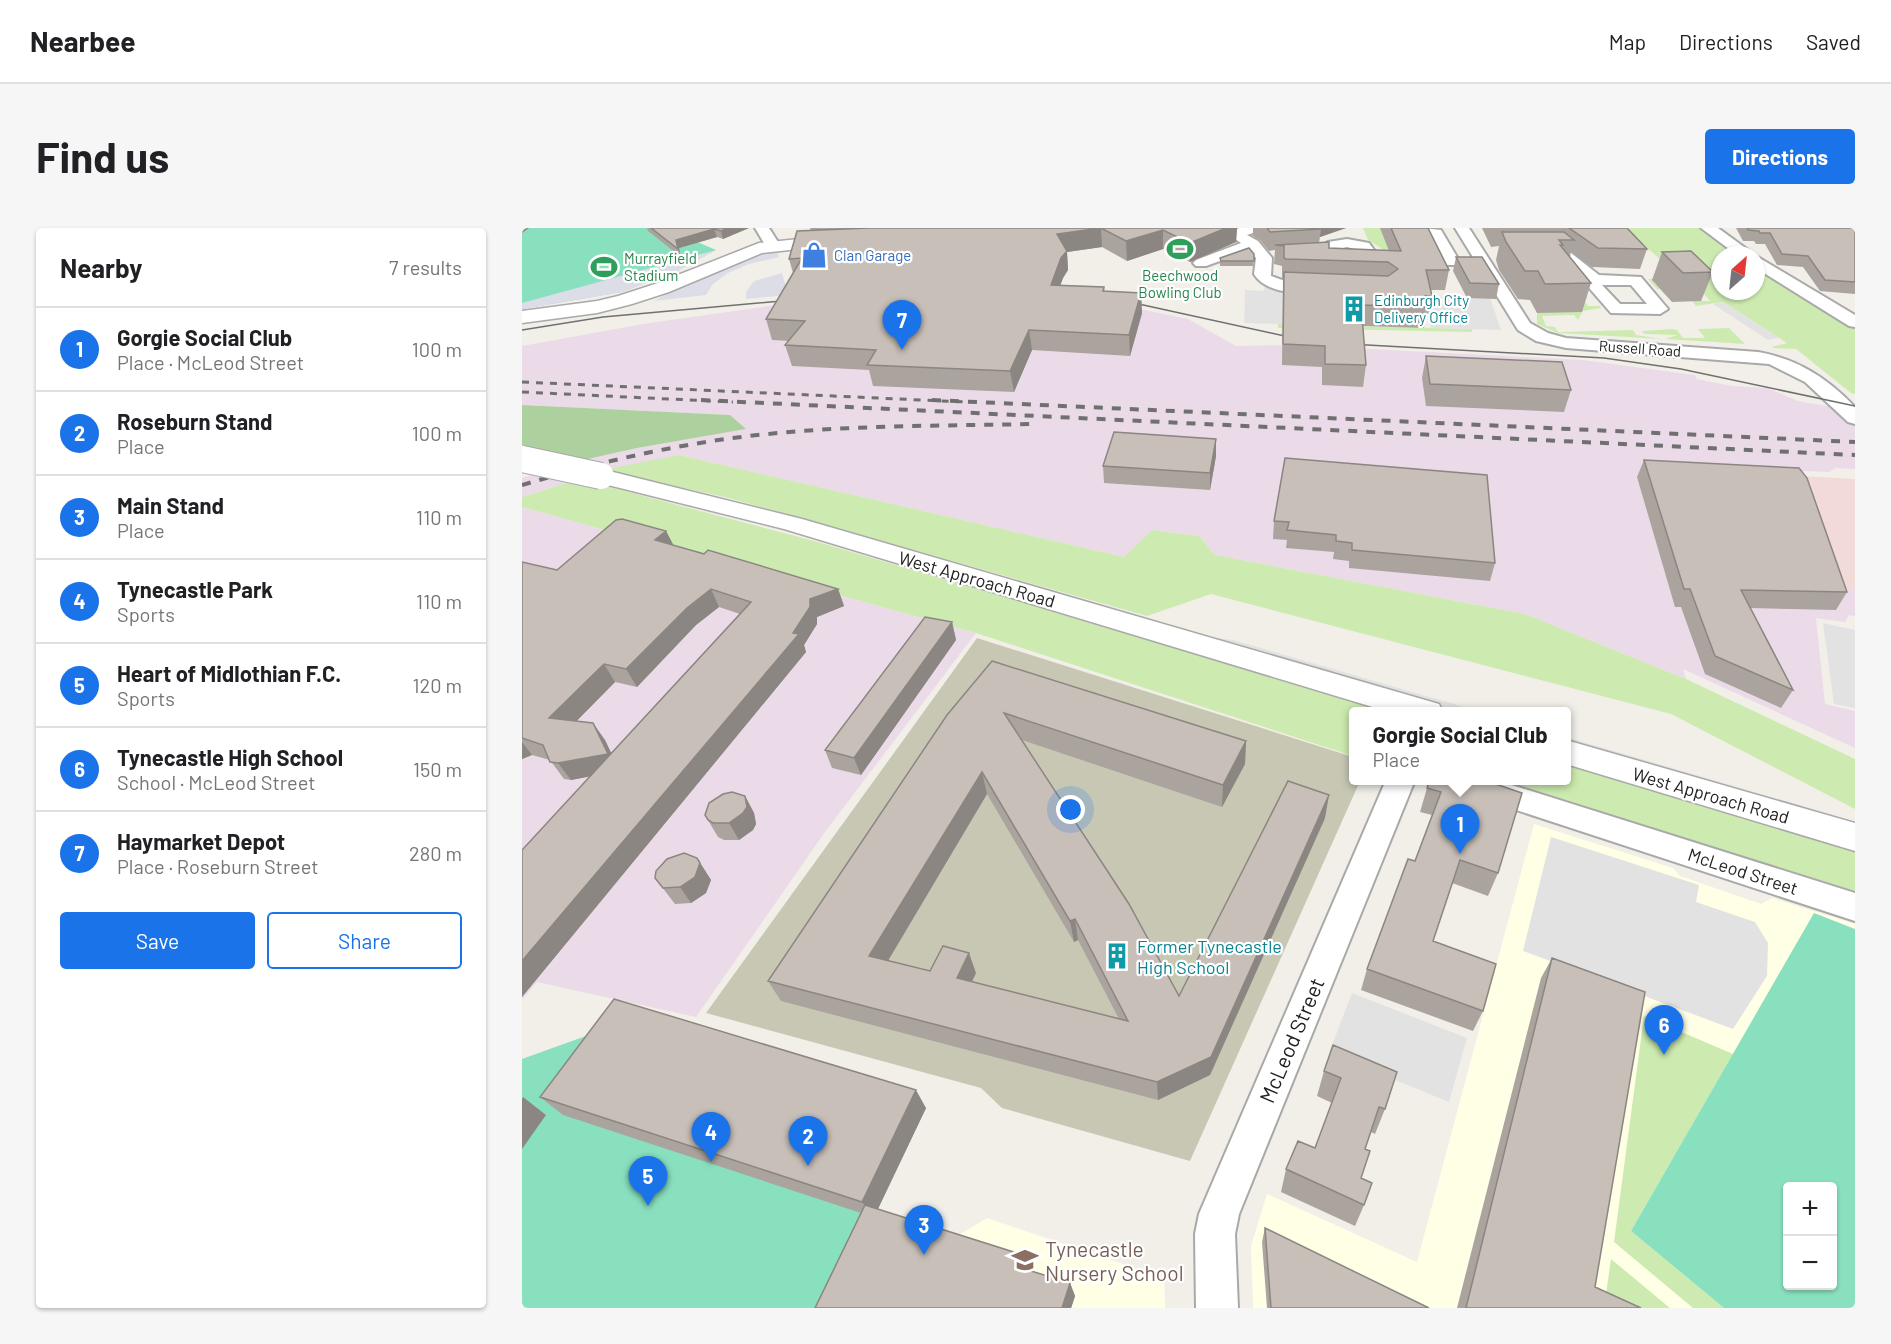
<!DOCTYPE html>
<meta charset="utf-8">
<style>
:root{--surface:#fff;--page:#f6f6f6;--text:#202124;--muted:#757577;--line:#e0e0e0;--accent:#1a73e8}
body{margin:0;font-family:Barlow,sans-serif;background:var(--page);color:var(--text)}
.controls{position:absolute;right:18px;bottom:18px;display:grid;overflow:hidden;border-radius:6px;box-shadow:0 2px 4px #0004}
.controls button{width:54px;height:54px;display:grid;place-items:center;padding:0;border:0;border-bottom:2px solid var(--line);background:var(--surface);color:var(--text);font:30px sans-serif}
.compass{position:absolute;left:1189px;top:18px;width:54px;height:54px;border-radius:50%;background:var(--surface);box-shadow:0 2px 4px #0004;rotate:27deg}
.you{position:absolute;left:549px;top:582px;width:21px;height:21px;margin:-15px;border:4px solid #fff;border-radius:50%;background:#1a73e8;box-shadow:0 0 0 9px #1a73e833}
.badge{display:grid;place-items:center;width:39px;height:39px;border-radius:50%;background:var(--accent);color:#fff;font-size:20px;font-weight:700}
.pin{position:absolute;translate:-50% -50px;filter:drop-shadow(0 2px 3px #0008)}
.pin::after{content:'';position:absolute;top:32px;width:21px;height:18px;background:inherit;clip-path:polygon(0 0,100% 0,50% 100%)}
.popup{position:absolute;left:827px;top:479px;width:222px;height:78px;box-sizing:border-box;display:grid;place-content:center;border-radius:6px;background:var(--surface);filter:drop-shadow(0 2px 4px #0005);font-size:20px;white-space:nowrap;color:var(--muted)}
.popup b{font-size:22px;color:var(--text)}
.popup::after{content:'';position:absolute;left:50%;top:100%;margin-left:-12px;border:12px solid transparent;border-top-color:var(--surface)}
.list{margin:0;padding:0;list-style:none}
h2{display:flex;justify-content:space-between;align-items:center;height:78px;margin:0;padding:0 24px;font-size:26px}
h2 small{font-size:20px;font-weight:400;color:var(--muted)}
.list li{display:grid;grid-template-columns:39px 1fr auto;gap:18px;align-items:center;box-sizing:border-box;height:84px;padding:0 24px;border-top:2px solid var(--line)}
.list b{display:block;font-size:22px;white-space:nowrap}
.list p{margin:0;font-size:20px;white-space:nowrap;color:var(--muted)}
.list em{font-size:20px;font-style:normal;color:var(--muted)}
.actions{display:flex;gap:12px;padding:18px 24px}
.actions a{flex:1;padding:14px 0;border:2px solid var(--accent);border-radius:6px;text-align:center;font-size:21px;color:var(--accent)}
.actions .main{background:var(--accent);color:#fff}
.map{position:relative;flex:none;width:1333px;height:1080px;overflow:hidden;border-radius:6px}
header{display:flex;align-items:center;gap:36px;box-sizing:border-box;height:84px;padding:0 30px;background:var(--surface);border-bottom:2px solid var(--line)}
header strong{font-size:28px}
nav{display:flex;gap:33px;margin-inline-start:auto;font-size:21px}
.intro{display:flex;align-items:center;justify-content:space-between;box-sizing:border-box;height:144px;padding:0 36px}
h1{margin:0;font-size:42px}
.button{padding:15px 27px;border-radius:6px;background:var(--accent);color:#fff;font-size:21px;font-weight:700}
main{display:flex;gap:36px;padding:0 36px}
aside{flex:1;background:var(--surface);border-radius:6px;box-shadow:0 2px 4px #0004}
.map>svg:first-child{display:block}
.commercial{fill:#f2dad9}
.industrial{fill:#ebdbe8}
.education{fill:#ffffe5;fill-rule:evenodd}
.construction{fill:#c7c7b4}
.grass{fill:#cdebb0}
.forest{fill:#add19e}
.pitch{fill:#88e0be;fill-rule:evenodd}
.parking{fill:#e2e2e2}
.plaza{fill:#dddde8}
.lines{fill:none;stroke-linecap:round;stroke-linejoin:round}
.minor-casing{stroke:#a9a9a9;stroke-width:4}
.tertiary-casing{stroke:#a9a9a9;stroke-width:3}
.minor{fill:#fff;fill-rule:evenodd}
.tertiary{fill:#fff;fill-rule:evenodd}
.tram{stroke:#707070;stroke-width:1.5}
.rail-far1{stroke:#707070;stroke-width:3;stroke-dasharray:7 7;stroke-linecap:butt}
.rail{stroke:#707070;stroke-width:4;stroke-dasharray:9 9;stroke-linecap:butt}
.tertiary-bridge-casing{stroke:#a9a9a9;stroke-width:28;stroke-linecap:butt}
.tertiary-bridge{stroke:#fff;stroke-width:26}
.wall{fill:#aba49e;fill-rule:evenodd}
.shaded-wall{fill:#8b8681}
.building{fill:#c7bfb8;stroke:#8b8681;stroke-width:1.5;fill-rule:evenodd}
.labels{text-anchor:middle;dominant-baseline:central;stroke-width:4.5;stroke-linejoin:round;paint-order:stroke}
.far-shop-label{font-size:15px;fill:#366cbe;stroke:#fff;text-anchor:start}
.far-leisure-label{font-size:15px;fill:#27864d;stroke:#fff;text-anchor:start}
.far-culture-label{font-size:15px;fill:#0d838f;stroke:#fff;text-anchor:start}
.far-street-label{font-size:15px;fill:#222;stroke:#fff}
.street-label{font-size:18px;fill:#222;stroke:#fff}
.culture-label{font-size:18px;fill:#0d838f;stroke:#fff;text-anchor:start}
.near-street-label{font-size:21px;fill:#222;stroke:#fff}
.near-education-label{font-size:21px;fill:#785e54;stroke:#fff;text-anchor:start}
</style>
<header>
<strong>Nearbee</strong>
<nav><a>Map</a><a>Directions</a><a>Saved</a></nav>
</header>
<div class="intro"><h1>Find us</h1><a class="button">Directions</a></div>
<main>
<aside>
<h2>Nearby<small>7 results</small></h2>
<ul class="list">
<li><span class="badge">1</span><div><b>Gorgie Social Club</b><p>Place · McLeod Street</p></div><em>100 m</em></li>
<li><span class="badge">2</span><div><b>Roseburn Stand</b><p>Place</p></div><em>100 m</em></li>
<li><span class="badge">3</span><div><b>Main Stand</b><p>Place</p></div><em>110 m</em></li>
<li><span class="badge">4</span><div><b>Tynecastle Park</b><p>Sports</p></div><em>110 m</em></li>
<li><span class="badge">5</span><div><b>Heart of Midlothian F.C.</b><p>Sports</p></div><em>120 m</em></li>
<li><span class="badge">6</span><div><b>Tynecastle High School</b><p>School · McLeod Street</p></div><em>150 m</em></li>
<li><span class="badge">7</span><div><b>Haymarket Depot</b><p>Place · Roseburn Street</p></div><em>280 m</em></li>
</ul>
<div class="actions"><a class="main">Save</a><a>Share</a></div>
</aside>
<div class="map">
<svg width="1333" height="1080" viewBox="0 0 1333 1080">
<rect width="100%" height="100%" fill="#f2efe9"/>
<path class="commercial" d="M1263,247L1333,251V362L1307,360Z"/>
<path class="industrial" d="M318,73L609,79L666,91L714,118L769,117L1061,132L1173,147L1175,151L1210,158L1245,160L1276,173L1333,183V241L1314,240L1307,244L1261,242L1307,360L1333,362V388L1327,387L1323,394L1294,390L1303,476L1333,483V520L1161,441L1164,451L1003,386L693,327L677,308L630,302L602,329L157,227L57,251L0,269V250L48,235L115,220L223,201L208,187L0,177V118L121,96L247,78Z
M0,279L454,405L303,604L174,789L15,754L0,772Z"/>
<path class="education" d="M1012,596L1151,640L1158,648L1239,676L1250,670L1333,696V1080H731L729,1018L745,966L895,1034ZM1266,958H1310V1058H1266Z
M465,990L642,1050L643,1080H396L425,1014Z"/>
<path class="construction" d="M455,410L831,529L832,552L838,553L668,933L480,880L459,860L184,785Z"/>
<path class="grass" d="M841,0H866L869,23H860L859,20L846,12Z
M1102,0H1180L1217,27H1198V63H1234V39L1273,65L1333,99V166L1329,165L1274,121L1251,120L1250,119L1265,115L1201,74L1174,78L1170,73H1188L1178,61L1131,54L1141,61H1135L1126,51L1168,50L1152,43Z
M1056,64L1066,78H1078L1079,80L1061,83L1056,92L1052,87L1020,88L1024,98L1033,99L1036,104L1111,102L1114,107L1140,111L1036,105L1015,96V85Z
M756,96L950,101V104L756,100Z
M1207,100L1223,116L1143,111L1155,107L1122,106L1120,103L1150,101L1155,102L1161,110H1183L1176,101Z
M157,227L602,329L630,302L677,308L693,327L1003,386L1164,451L1333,531V581L1149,486L689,366L625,388L207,270L80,242Z
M57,251L296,314L870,483L832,484L831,528L454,405L0,279V269Z
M1045,535L1333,620V667L967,553L1044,552Z
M1122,788L1211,826L1109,1003L1202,1080H1171L1092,1014Z
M1089,1031L1148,1080H1082Z"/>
<path class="forest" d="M0,177L208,187L224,201L115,220L48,235L0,226Z"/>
<path class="pitch" d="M0,0H165L173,13L194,22L153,44L100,64L0,81Z
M1292,685L1333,701V1080H1202L1109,1003ZM1310,958V1058H1266V958Z
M111,791L404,880L352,989L504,1040L501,1051L553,1068L549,1080H0V831Z"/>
<path class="parking" d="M743,59L856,63L857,67L968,70L979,102L909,100L903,73L761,69L760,96L722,95L723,62L742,63Z
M1201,74L1257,110L1246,112L1191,76Z
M1301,395L1333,402V480L1312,476Z
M670,407L711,412L956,483H929Z
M1044,509L1277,577L1333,598L1045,517Z
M1029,609L1177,657L1174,674L1233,694L1246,715L1245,748L1211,801L1001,723Z
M830,765L945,810L927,874L807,825Z"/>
<path class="plaza" d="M194,22L153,44L100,64L0,81V75Z
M255,22L257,29L227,36L206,45L191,56L184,67L132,73L148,64L151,60L231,28Z
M260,45L266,67L224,71V64L232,53Z"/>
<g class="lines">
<g class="minor-casing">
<path id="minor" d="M233,0H247L258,17L255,20H245Z
M717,0H739L737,3L725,7L736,13L750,30L749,48L763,53L804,56L806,59L804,62C783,68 744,66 732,46L734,30L728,22L684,38H674L671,35L674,32L719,15L706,6Z
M900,0L919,2L938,34L935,37H925L908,8Z
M933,0H947L1008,95L1026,105L1044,110L1236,124C1276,131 1305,150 1333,179V196L1326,194L1283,154L1247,136L1044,120L1014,113L996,102Z
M1179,0H1196L1233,27H1215Z
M825,11L847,15L855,26C842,42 810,39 798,24L800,18L806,14ZM825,19L837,22L839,25L826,27L813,22Z
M1020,19L1044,21L1077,47L1119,49L1146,81L1138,86L1089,85L1062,54L1063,52L1035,29L1015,27L1012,24ZM1080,57H1109L1125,76H1098Z
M1234,28L1333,87V99L1327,98L1234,40Z
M864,552H893L717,986L713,1006L716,1080H674L673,1006L677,986Z
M923,552H974L1333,665V693L927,560Z"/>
</g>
<g class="tertiary-casing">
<path id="tertiary" d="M317,7L323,8L326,12L323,16L240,25L147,64L110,76L75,85L0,95V83L75,73L96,68L133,56L237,15Z
M79,241L280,291L917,476L921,484H867L262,301L70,253L67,248L70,243Z
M1044,512L1333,595V623L1044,536Z"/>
</g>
<use href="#minor" class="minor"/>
<use href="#tertiary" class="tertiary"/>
<path class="tram" d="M603,73L776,111
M0,102L81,89L271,72
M827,116L1082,130L1159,141L1333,178"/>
<path class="rail-far1" d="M0,154L444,174
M0,164L211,174"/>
<path class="rail" d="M179,172L1333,227
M410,172L1333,214
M0,257C74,235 150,217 227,208C321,197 416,198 510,196"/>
<g class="tertiary-bridge-casing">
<path id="tertiary-bridge" d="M0,231L79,248"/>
</g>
<use href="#tertiary-bridge" class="tertiary-bridge"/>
</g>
<path class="wall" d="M125,0H227L201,11L195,9L157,20L159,29L126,3Z
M283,0H715L714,14L668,34L641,21L605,33L580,19L545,24L546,42L541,50L538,58L582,59L583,64L619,65L620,85L608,128L510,122L492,164L351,158L347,142L270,138L263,117L267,113L250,112L244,91L271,45L267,31L289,3L288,0Z
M731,0H824L798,9L797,15L807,20L867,23L858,0H906L927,42L923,62H908L910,68L906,88H904L902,100L841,98L844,137L841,159L800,157V139L760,137L761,50H760V38L752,36L753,22L747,23L738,12L731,8Z
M960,0H1105L1125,21L1118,41L1070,39L1049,24L1048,29L1069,55L1060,84L1015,85L1008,72L996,71L977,42L974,32L977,18L969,19Z
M1214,0H1333V66L1298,63L1281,39L1255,37L1243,16H1234L1232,13H1221Z
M1140,24L1191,44L1179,73L1150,74L1130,52Z
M732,26L731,38H698V30Z
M934,29L977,56L974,71L945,70L931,43Z
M904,128L1049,162L1042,184L904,178L900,150Z
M694,228L688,262L582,255L581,238Z
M763,230L973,335L968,353L827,340V333L811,331L812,324L764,320L765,312L751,311L752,293Z
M1122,232L1325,364L1314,382L1228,380L1271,462L1259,480L1183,446L1159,379H1153L1115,249Z
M144,303L151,317L316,361L322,378L295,389V396L282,417L284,424L0,769V622L68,548L49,552L42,551L28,532L10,527L0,531V334L35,342ZM197,379L218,386L89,526L83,512L54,493L93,454L115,459L174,397Z
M430,394L434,412L339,547L310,540L303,522Z
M470,433L724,513L723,536L700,579L500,512L657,768L803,590L688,847L636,872L259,773L246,753ZM465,566L552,714L556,712L597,791L450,753L454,745L408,743L366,732Z
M962,552L976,645L966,668L930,655L911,713L961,783L951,803L839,762L845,741L893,633L910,587L898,584L905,560Z
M223,568L232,585L234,596L231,602L217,612H202L196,609L183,587Z
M175,630L189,652L184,665L169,675L153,676L133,650Z
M1030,730L1073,1059L1119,1080H935L1019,750Z
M811,817L863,881L853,906L849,904L843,921L839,950L842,977L833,998L759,964L764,941L793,920L810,875L795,868L802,843Z
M18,869L404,880L356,981L498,1026L504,1041L548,1055L553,1068L549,1080H293L339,985L41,887Z
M743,1000L907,1080H745L740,1014Z"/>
<path class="shaded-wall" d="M0,0H7L0,5Z
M206,0H227L201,11L199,3Z
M579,0L580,19L545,24L546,42L541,50L531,77L529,57L535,6Z
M704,0H715L714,14L668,34V15Z
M786,0H824L798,9L799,1Z
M192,1L195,9L157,20L159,29L154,12Z
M641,2V21L605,33L604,13Z
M619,65L620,85L608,128L607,107Z
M507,102L510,122L492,164L488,143Z
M694,211V228L688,262V245Z
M144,303L153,320L133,312Z
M189,361L197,379L174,397L115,459L104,441L165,380Z
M316,361L322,378L295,389V396L282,417L284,424L0,769V733L271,405L288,371Z
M430,394L434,412L339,547L332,530Z
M82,436L93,454L40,508L27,490Z
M71,495L83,512L98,543L49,552L36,535Z
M724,513L723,536L700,579L701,557Z
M0,514L10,527L0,531Z
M460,544L465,566L357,748L347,728Z
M807,567L803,590L688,847L636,872L635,854Z
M223,568L232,585L234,596L231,602L217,612L207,595Z
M175,630L189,652L184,665L169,675L158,659Z
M553,691L556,712L552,714L548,693Z
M447,725L454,745L442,770L435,750Z
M394,862L404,880L352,989L340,974Z
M1,869L24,887L0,921V871Z
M498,1026L504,1040L500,1051L493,1038Z
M548,1055L553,1068L549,1080H540Z"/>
<path class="building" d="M129,0H206L199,3L192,1L154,12L156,21Z
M347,0H704L668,15L641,2L604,13L579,0L535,6L545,23L539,30L529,57L582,59L581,63L619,65L607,107L507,102L488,143L345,137L354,122L263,117L283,93L244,91L280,30L267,31L275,3Z
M745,0H797L799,1L748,4Z
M869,0H906L927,42H904L910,68H903L906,79L839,77L844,137L803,136V118L761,116L762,44L866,48L876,41L866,34L764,31L762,30V18L753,17L807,14V20L879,23Z
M1047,0H1105L1125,21L1076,20Z
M1225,0H1333V54L1303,52L1286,28L1260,26L1248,5H1238L1237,3L1226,2Z
M980,4H1042L1052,12H1037L1041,17H1038L1069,55L1023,56L1016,43H1003L984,14Z
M727,20L732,26V33H699L698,30Z
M1169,23L1191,44L1161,45L1140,24Z
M934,29H960L977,56L948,55Z
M904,128L1040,134L1049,162L908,156Z
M592,204L694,211L688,245L581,238Z
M763,230L965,247L973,335L830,322V315L814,313V307L765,302L767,294L752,293Z
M1122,232L1277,240L1285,250L1325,364L1219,362L1271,462L1193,428L1168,361H1162Z
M100,291L144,303L133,312L182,326L186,322L316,361L288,371V379L271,405L277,406L0,733V622L229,374L189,361L165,380L104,441L82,436L27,490L71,495L86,526L36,535L28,534L21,517L0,510V334L35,342L94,292Z
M403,389L430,394L332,530L303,522Z
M470,433L724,513L701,557L482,485L607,676L657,768L766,553L807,567L689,829L635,854L246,753L425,487ZM460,544L548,693L553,691L606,793L435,750L447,725L421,718L408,743L347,728Z
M908,552H962L1000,565L976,645L938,632L911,713L974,736L961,783L845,741L886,631L893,633L919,564L905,560Z
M210,564L223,568L225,579L221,585L207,595H191L186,592L183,587L187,575L201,566Z
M162,625L175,630L178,635L173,649L158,659L141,660L133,650L134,643L145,631Z
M1030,730L1123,764L1073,1059L1119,1080H944Z
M92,771L394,862L340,974L18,869Z
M811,817L875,844L863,881L857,879L843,921L848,923L839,950L850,955L842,977L764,941L776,913L793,920L819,850L802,843Z
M343,977L498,1026L493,1038L548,1055L540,1080H293Z
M743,1000L907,1080H749Z"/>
<defs>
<g id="stadium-bare" transform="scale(2.07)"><path d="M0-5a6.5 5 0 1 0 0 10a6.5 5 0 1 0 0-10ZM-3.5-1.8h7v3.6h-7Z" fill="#2e9e5b" stroke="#fff" stroke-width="2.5" paint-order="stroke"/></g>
<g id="shop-bare" transform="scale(2.07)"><path d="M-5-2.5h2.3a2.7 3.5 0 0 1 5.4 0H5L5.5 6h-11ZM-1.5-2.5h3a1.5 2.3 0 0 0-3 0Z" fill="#3f7fe0" stroke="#fff" stroke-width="2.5" paint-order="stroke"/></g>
<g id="building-bare" transform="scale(2.07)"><path d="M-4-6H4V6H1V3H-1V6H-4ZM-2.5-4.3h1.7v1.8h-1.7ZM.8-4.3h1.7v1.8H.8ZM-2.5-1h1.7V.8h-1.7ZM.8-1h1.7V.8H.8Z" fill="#0f9aa8" stroke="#fff" stroke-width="2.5" paint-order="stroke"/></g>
<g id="school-bare" transform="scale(2.07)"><path d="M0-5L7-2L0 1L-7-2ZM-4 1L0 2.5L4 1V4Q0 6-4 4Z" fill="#8d6e63" stroke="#fff" stroke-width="2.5" paint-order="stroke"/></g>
</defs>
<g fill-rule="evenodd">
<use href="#stadium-bare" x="658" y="21"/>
<use href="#shop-bare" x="292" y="27"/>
<use href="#stadium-bare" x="82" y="39"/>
<use href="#building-bare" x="832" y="81"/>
<use href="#building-bare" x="595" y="728"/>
<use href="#school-bare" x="503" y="1032"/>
</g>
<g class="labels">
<g class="far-shop-label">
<text x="312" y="27">Clan Garage</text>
</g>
<g class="far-leisure-label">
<text x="102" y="30">Murrayfield<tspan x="102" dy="17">Stadium</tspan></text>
<text x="658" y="47" text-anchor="middle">Beechwood<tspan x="658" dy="17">Bowling Club</tspan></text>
</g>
<g class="far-culture-label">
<text x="852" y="72">Edinburgh City<tspan x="852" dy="17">Delivery Office</tspan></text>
</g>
<g class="far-street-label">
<text transform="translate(1118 120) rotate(4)">Russell Road</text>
</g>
<g class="street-label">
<text transform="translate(455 351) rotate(16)">West Approach Road</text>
<text transform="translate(1189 567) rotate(16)">West Approach Road</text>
<text transform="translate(1221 643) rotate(18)">McLeod Street</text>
</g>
<g class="culture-label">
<text x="615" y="718">Former Tynecastle<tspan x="615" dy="21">High School</tspan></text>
</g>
<g class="near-street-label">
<text transform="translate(769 812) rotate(-67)">McLeod Street</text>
</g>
<g class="near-education-label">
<text x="523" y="1020">Tynecastle<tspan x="523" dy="24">Nursery School</tspan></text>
</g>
</g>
</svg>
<div class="controls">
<button>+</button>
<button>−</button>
</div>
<svg class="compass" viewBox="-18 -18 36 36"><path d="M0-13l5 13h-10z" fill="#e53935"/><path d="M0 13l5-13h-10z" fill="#757577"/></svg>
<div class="you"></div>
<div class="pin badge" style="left:938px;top:626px">1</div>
<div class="popup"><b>Gorgie Social Club</b>Place</div>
<div class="pin badge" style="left:286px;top:938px">2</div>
<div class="pin badge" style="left:402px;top:1027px">3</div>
<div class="pin badge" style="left:189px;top:934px">4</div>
<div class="pin badge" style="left:126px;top:978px">5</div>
<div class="pin badge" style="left:1142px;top:827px">6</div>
<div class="pin badge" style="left:380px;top:122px">7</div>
</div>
</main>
